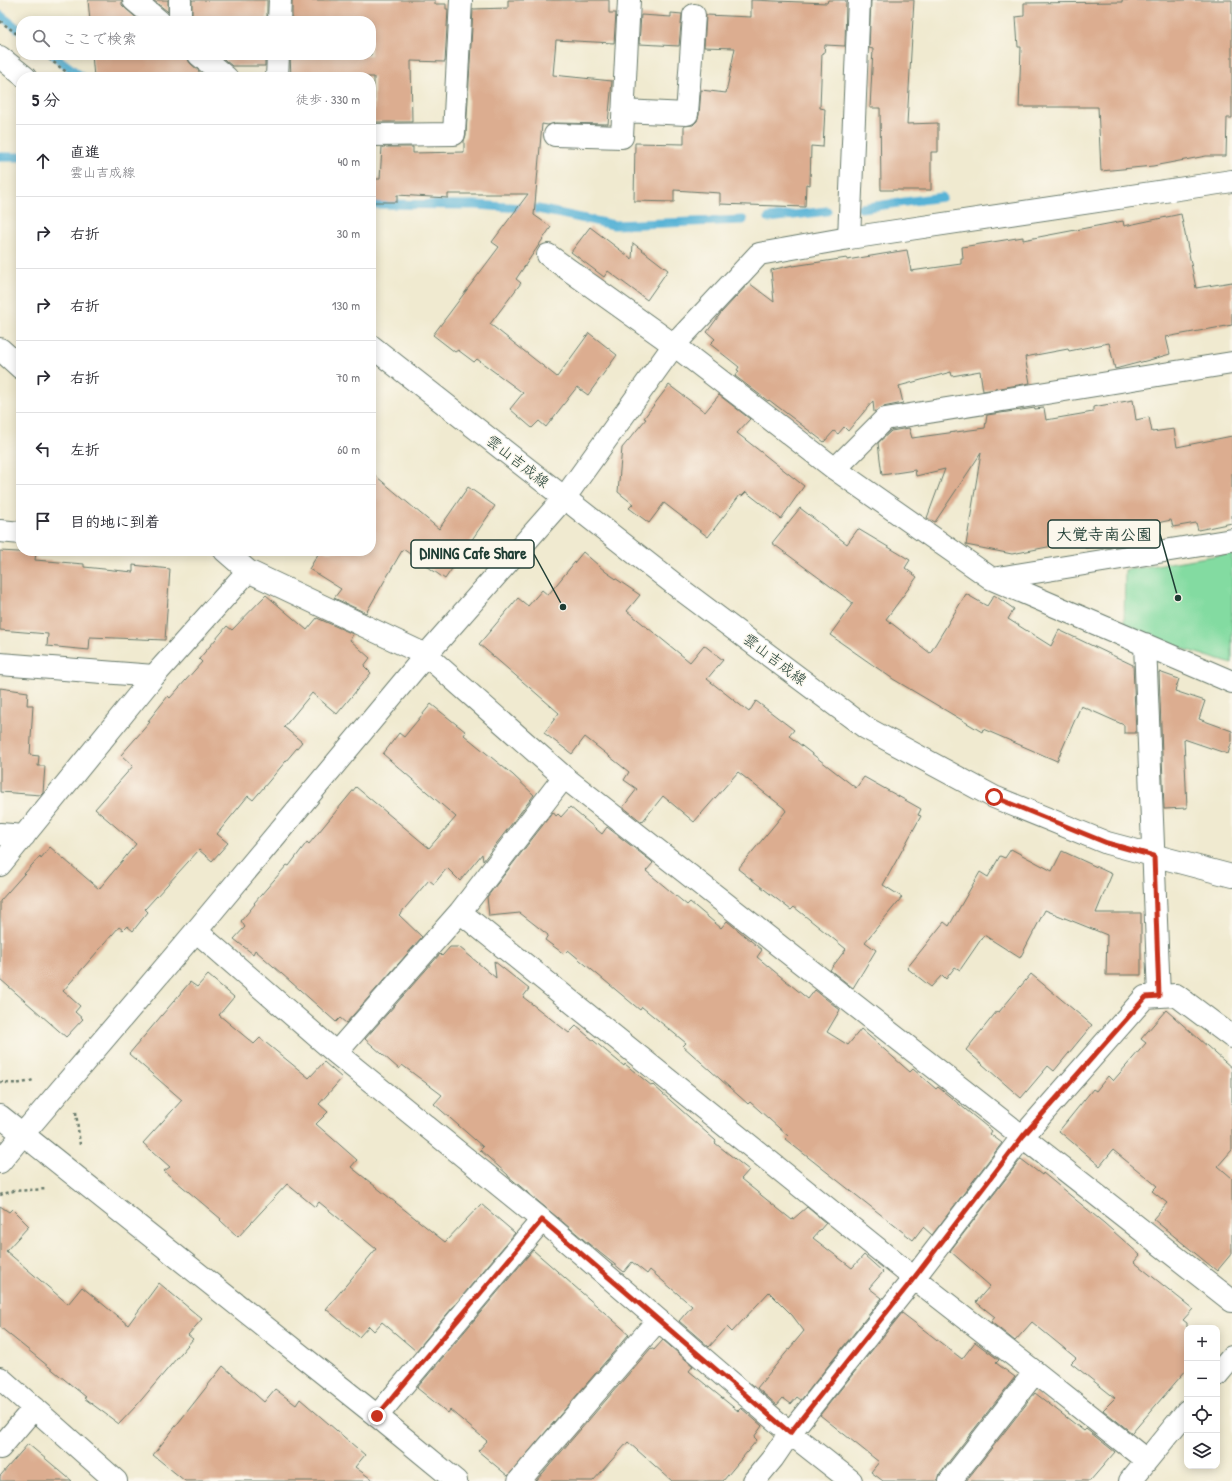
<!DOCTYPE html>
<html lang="ja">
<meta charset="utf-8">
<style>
:root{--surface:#fff;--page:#f7f7f7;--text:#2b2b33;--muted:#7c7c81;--line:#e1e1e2}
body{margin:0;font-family:"Patrick Hand","Klee One",sans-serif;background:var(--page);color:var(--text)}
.controls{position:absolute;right:12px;bottom:12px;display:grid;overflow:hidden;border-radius:8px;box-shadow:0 2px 10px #0003}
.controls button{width:36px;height:36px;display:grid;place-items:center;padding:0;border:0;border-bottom:1px solid var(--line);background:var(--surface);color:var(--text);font:20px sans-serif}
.stop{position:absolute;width:12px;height:12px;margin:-9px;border:3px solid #c8321e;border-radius:50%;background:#fff}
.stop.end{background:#c8321e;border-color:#fff;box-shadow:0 1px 4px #0008}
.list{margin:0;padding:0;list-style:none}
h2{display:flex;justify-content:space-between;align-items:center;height:52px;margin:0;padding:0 16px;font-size:17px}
h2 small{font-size:13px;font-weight:400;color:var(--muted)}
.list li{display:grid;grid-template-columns:26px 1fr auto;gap:12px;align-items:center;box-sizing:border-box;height:72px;padding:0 16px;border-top:1px solid var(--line)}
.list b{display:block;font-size:15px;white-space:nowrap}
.list p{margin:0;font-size:13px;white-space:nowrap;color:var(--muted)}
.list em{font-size:13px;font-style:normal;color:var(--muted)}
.icon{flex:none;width:22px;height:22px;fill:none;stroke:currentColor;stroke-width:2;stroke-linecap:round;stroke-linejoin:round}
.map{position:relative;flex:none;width:1232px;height:1481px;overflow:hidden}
.search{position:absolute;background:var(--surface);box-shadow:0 2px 10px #0003;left:16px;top:16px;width:360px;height:44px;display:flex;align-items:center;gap:10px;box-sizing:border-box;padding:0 14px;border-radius:16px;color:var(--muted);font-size:15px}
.panel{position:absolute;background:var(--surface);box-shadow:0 2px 10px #0003;left:16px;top:72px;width:360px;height:484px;border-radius:16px}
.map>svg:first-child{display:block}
.green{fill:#83dba1;stroke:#518c6a}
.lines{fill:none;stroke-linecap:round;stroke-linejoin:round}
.stream{stroke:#58b3d6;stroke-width:9}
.building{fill:#dcad90}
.street-casing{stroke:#687a6b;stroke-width:24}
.secondary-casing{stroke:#687a6b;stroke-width:24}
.path{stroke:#687a6b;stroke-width:2.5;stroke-dasharray:3 3;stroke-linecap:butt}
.street{stroke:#fff;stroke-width:22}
.secondary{stroke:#fff;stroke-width:22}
.route{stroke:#c8321e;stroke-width:5}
.labels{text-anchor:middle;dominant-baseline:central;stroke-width:3;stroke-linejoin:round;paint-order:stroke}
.street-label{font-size:15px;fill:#1f3d34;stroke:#fbf7ec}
.leader{fill:none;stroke:#1f3d34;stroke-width:1.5}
.callout-dot{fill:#1f3d34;stroke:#fbf7ec;stroke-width:1.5}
.callout{fill:#fbf7ec;stroke:#1f3d34;stroke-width:1.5}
.callout-label{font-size:16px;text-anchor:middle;font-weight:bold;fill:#1f3d34}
</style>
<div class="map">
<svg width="1232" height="1481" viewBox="0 0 1232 1481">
<rect width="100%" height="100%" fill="#fbf7ec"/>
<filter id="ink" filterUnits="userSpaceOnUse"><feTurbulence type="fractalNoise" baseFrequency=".025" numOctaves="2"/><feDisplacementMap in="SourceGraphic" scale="8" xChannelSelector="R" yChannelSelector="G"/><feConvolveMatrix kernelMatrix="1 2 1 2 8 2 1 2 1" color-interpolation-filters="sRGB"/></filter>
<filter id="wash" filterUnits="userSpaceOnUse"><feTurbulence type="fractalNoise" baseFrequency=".012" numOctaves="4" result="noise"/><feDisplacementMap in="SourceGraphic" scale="16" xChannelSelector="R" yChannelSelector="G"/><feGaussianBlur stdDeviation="0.9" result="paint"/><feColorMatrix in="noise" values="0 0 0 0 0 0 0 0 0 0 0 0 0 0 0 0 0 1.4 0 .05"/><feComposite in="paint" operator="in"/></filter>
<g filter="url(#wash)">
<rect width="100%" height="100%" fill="#f0ead0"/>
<path class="green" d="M1232,553V664L1171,645L1124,627L1125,570Z"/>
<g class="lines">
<path class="stream" d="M0,15L21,31
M53,55L82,77
M0,157H21
M371,204L476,205L538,209L614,225L743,220
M861,208L942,197
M769,218L827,211"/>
</g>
<g id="blocks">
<path class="building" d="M88,0H122V5L126,9L140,21H90Z
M153,0H168V12L167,11Z
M192,0H267V21H192Z
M292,0H435V4H446V9H448L445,62L411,61L412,122H374V77H291L290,55H371V21H292Z
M508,0H609V13H616L614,43L556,40L553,75L612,81L608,124L555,123L548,125L542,124L534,215L551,227L516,279L521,283L490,324L557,377L589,333L617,355L588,395L577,387L546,427L539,421L532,428L510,409L523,393L477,359L474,362L458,350L455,352L433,335L499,247L492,242L528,194H448V198L397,195V202H372V179H380L382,147H413V153L464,152V141L466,135L473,9L508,8Z
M751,0L827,3L828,0H846L845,46L825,45L824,53H822L820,108L825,109L823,147L811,146L810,185L806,184L805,207L720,204V193L674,190V202L634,201L635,143L684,144V126L693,125L697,121L699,115L701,90L726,93L735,48L704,47L706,15L751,17Z
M871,0H914L907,124L938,123V152H931V190H881L880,108H870L873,49L869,48Z
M1122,0H1232V118H1227L1226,156H1206L1153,166L1101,171L1098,107H1019L1021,47H1018L1016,17L1024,16V3L1122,2Z
M671,13L682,14L679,46L639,44L641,15L671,17Z
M92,55H187L188,60L191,64L199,71V77H94Z
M219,55H265V66H232Z
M1181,214L1196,288L1232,282V325L1166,337L1170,354L1153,359L1115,369L1109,343L1069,351L1068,349L1025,357L1030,383L983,391L980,371L952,376L951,372L899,386L903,403L883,407L874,412L873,401L848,431L844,427L838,434L834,431L824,442L769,400L768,401L735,376L739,371L737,370L739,367L710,344L715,339L707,332L721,313L749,283L774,302L771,270L793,265V266L847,258V260L907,250L911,271L961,264V259H963L962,247L1023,237V240L1123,221L1124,226Z
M590,227L632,259L633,243L668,270L647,300L608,271L604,277L571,252Z
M669,385L705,412L719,395L750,419L737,433L804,486L781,519L746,492L742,496L740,495L708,537L664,503L649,523L629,508L633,504L618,492L622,448L646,419L644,418Z
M1133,400L1136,420L1149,417L1152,432L1174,429L1177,447L1232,436V523L1198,530L1196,523L1173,527L1171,520L1111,533L1113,544L1085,548L1083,540L1012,554L966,545L981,453L935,522L927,518L945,469L916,476L915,470L882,475L878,443L891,431L909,428L912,438L985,428L987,415L1035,408V409L1044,408L1046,420L1093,412V407Z
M371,472L439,529L468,487L495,506L445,579L403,549L366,613L334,598L341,589L309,569L320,551H371Z
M800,508L847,544L858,529L910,560L905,568L917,577L886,619L930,653L966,594L987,606L994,595L1014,609L1008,619L1051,646L1059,630L1133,665L1136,733H1124V725L1081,706L1057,761L983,729L982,732L893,679L830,635L853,603L772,543Z
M0,551L36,553L35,560L84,564V567L133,572V565L170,569L165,640L90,637L89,650L47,646L48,634L0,630Z
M583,552L606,572L640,595L627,611L690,662L704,645L723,660L707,679L749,712L756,701L794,730L789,736L856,788L864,777L921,809L918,815L921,816L883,885L902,897L865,942L876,950L853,988L830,970L846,949L794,907L791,910L738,869L786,811L784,808L738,772L694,822L663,796L642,822L623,807L637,789L624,780L629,772L585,737L572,754L544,733L559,713L479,644L518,598L528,606L542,590L548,595Z
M266,595L307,630L317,618L353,634L350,640L370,658L364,666L371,673L337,714L312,693L284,727L302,742L253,800L248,796L217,834L228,843L212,861L199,850L145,909L148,912L133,931L127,926L123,930L119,927L63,991L80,1006L75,1012L83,1019L66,1037L0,979V901L40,856L41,858L50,847L99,889L136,844L95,809L133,766L121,755L150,722L148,721L168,696L170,698L202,662L199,659L227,626L232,630Z
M1159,672L1179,679L1175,691L1205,701L1199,719L1232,731V741L1228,754L1184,739L1187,808L1164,809Z
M0,688L28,692L27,705H33L30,755L39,756L38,766H45L43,793L41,795L0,792Z
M431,704L466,732L464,735L513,775L534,795L483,861L482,854L460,881L447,868L434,884L429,880L399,915L422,937L346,1023L340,1018L336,1022L255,950L253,954L234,939L245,927L241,921L255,904L254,903L287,865L289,866L307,842L309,844L356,787L429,848L456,817L383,754L399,733L404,737Z
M570,807L602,834L607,827L651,861L653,863L646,871L687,905L690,902L721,928L727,921L762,950L757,957L808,999L815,990L840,1010L827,1032L848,1045L861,1029L910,1072L913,1069L936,1089L938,1087L992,1131L990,1134L1002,1143L932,1235L923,1227L913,1240L785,1139L788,1136L750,1102L748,1104L683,1046L686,1043L642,1007L640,1010L568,950L564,954L545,940L548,935L520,913L489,916L487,897L553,812L556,816L558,814L561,817Z
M1011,849L1052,871L1062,851L1112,874L1096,913H1141V975H1106L1107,935L1045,910L1020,958L984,935L960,970L955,967L946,979L942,975L931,987L907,968L944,922L949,926L980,872L988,877L1000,856L1005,858Z
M450,947H459L496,978L494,961L529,989L523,997L569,1033L576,1026L624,1066L625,1064L652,1086L653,1085L716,1141L715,1143L749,1170L741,1179L792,1220L807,1207L826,1223L813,1238L852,1268L864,1255L883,1272L869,1288L882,1298L801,1400L797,1397L791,1404L783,1398L777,1405L757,1388L804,1331L792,1315L769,1292L732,1332L727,1327L709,1347L679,1321L692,1306L650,1270L647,1274L632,1262L624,1272L589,1244L508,1176V1175L480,1150L483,1147L434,1104L442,1095L402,1065L399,1069L365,1039L440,954L442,956Z
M1031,974L1092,1025L1054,1071L1048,1066L1021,1098L966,1050L997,1011L999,1012Z
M208,975L234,997L219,1015L254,1044L260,1038L309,1078L324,1062L342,1078L319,1104L328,1112L316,1124L357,1160L351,1167L445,1242L481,1204L515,1233L416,1351L382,1322L374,1331L369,1326L359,1337L326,1309L376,1249L319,1202L315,1207L287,1184L238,1237L220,1220L221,1219L164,1171L170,1167L143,1143L182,1100L129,1054L190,982L197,987Z
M1166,1010L1232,1068V1150L1218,1166L1232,1178V1253L1217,1271L1153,1219L1167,1203L1152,1191L1157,1186L1113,1150L1100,1166L1059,1131L1093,1089L1096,1091L1108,1076L1113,1081L1146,1043L1141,1039Z
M1021,1159L1042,1175L1043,1173L1104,1223L1140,1255L1134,1262L1193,1309L1183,1320L1187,1323V1369L1132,1433L1103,1410L1115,1398L1071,1363L1076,1358L1032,1322L1015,1341L991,1322L995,1317L976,1302L990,1286L950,1251Z
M0,1206L9,1212L12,1209L29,1226L6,1251L68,1304L82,1287L128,1325L159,1283L202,1319L188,1335L193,1339L137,1405L119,1424L84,1398L86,1397L0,1327Z
M533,1250L629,1334L508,1476L478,1451L487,1441L450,1410L448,1413L417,1388Z
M902,1313L962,1359L975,1342L999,1360L996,1363L1015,1377L940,1473L938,1481H883L871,1472L879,1462L820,1415Z
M663,1340L693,1366L689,1371L738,1411L741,1408L762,1426L754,1437L757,1440L723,1481H672L628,1442L593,1481H536L651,1348L654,1350Z
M223,1366L264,1402L275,1389L296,1405L300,1399L365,1455L355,1467L374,1481H185L153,1455Z
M1035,1393L1084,1431L1086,1429L1115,1452L1090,1481H966Z
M28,1444L72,1481H0V1476Z"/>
</g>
</g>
<g filter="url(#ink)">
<use href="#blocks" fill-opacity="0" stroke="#687a6b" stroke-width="1"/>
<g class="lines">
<g class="street-casing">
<path id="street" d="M134,0L159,21
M180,0V21
M279,21L280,0
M199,55L226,77
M277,77L278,55
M623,111L687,114L694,15
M371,135L454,134L461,0
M555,135L622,137L629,0
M849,238L859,0
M548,255L674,345L835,469L992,579L1232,682
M0,349L21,368
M835,469L885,419L1232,363
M0,531L21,533
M225,551L248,571L426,655L564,777L1232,1301
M992,579L1232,540
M1145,644L1159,996
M0,664L154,676
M0,834L24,836
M0,865L154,676L248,571
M460,912L914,1278L1035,1372L1146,1460
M196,931L336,1053L542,1220L790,1433L851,1481
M336,1053L460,912L564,777
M0,1162L23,1134
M1217,1375L1232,1357
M0,1378L116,1481
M377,1416L542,1220
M0,1448L34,1408
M519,1481L658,1320
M754,1481L773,1458L790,1433L914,1278L1023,1136L1145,997L1176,995L1232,1037
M950,1481L1035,1372
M1130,1481L1187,1411"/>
</g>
<g class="secondary-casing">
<path id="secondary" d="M0,57L25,77
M371,346L683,591L866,728L994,797L1107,843L1232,876
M0,1116L377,1416L456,1481
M23,1134L196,931L426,655L565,497L674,345L759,254L849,238L1232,181"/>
</g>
<path class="path" d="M0,21L21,37
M44,55L73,77
M0,1082C11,1084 23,1084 33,1080
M76,1112L80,1145
M0,1195L13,1191L47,1189"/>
<use href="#street" class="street"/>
<use href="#secondary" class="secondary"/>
</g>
</g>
<g class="lines" filter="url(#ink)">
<path class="route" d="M377,1416L542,1220L790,1433L914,1278L1023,1136L1146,997L1159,996L1154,856L1107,843L994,797"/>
</g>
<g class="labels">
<g class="street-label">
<text transform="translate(518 461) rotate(38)">雲山吉成線</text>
<text transform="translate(775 659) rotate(37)">雲山吉成線</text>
</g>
</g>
<path class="leader" d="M1178 598L1160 534M563 607L534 554"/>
<g class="callout-dot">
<circle cx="1178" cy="598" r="4"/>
<circle cx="563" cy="607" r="4"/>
</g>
<g class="callout">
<rect x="1048" y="520" width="112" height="28" rx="4"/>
<rect x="411" y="540" width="123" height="28" rx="4"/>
</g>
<g class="callout-label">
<text x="1104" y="540">大覚寺南公園</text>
<text x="473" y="559">DINING Cafe Share</text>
</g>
</svg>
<div class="controls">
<button>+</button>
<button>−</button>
<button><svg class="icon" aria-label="locate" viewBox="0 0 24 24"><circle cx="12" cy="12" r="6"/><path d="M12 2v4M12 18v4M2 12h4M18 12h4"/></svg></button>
<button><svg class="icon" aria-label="layers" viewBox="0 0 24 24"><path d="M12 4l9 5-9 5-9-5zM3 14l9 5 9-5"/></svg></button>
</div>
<div class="stop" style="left:994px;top:797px"></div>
<div class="stop end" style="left:377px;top:1416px"></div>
<div class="search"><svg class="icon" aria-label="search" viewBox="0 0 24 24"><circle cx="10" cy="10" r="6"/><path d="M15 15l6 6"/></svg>ここで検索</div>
<section class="panel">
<h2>5 分<small>徒歩 · 330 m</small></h2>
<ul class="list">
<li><svg class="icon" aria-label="ahead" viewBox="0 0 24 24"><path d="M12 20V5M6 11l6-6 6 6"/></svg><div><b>直進</b><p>雲山吉成線</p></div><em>40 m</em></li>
<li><svg class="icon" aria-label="right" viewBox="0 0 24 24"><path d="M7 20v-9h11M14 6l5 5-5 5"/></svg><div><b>右折</b></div><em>30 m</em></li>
<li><svg class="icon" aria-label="right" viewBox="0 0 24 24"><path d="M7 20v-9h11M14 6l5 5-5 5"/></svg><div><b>右折</b></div><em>130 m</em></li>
<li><svg class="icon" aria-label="right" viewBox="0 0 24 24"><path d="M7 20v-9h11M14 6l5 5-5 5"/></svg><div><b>右折</b></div><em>70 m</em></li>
<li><svg class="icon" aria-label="left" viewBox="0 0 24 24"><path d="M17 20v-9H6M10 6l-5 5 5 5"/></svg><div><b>左折</b></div><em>60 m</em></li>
<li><svg class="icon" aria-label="arrive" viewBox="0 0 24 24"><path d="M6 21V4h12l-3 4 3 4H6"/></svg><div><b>目的地に到着</b></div></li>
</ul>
</section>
</div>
